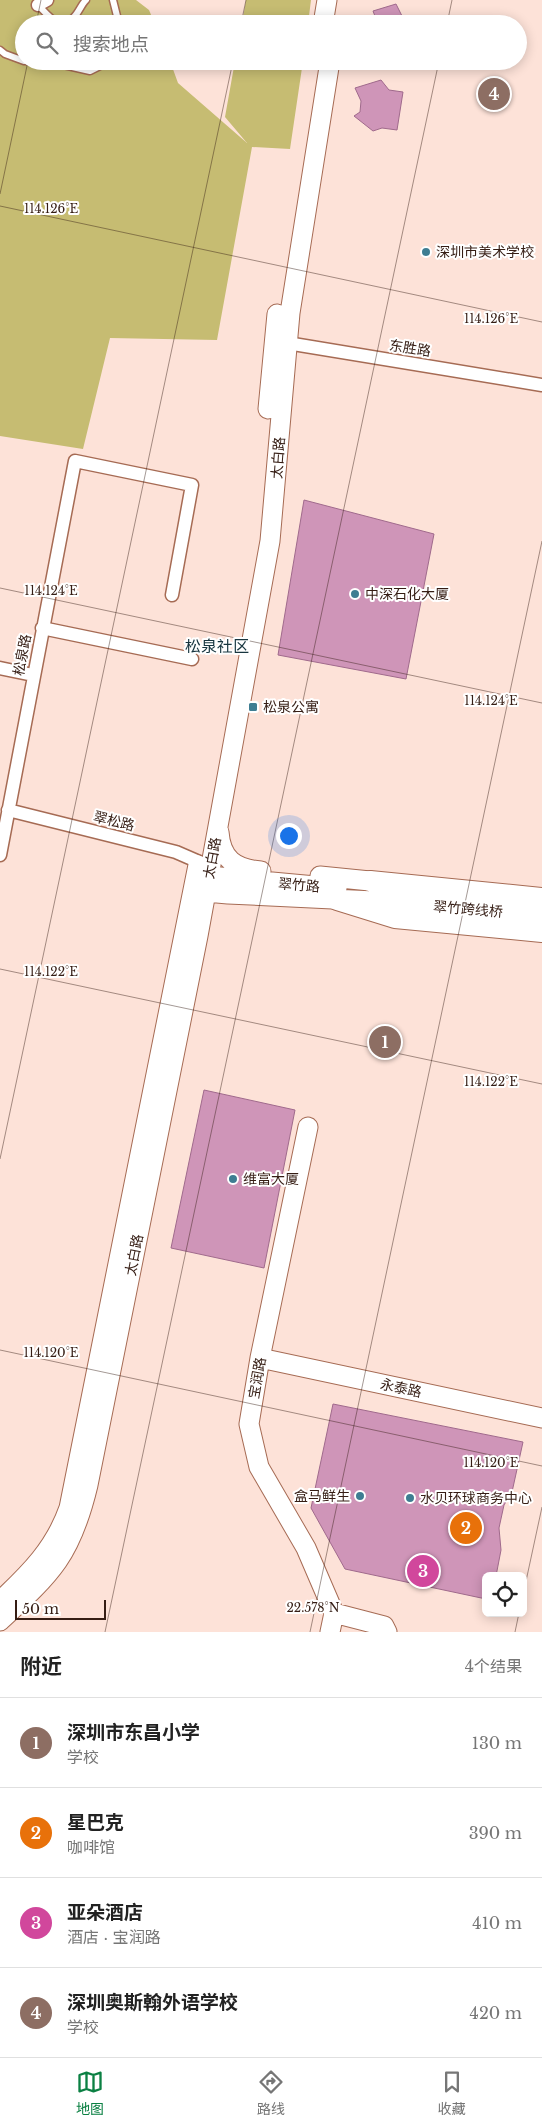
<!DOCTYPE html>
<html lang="zh">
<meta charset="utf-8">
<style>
:root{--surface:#fff;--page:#f2f2f2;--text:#222;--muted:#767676;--line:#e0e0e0;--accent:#0b8043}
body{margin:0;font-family:"Libre Baskerville","Noto Sans SC",serif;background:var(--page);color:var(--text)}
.controls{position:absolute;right:15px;bottom:15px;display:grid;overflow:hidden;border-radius:8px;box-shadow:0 2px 12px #0003}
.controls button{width:45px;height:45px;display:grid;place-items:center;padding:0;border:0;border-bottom:1px solid var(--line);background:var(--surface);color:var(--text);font:25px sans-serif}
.scale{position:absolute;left:15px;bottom:12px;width:91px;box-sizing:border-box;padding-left:5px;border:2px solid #351d14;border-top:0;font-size:14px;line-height:18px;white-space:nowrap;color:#351d14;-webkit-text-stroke:4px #fff;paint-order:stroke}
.you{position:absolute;left:288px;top:835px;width:18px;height:18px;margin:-12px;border:4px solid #fff;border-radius:50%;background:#1a73e8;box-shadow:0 0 0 8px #1a73e833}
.badge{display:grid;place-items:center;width:32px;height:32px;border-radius:50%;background:var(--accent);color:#fff;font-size:16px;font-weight:700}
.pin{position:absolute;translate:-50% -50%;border:2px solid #fff;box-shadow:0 1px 5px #0006}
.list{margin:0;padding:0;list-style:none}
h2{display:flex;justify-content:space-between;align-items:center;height:65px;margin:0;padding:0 20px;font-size:21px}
h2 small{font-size:16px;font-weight:400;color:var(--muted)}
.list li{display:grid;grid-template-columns:32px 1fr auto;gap:15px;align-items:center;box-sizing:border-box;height:90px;padding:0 20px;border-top:1px solid var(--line)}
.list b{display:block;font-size:19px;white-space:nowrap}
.list p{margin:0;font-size:16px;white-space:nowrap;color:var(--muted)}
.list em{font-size:16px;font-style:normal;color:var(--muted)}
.icon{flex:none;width:28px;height:28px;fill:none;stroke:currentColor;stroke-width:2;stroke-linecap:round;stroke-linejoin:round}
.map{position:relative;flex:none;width:542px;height:1632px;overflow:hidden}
.search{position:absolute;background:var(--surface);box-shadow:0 2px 12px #0003;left:15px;right:15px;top:15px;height:55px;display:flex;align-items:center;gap:12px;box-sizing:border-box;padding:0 18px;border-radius:28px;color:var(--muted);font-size:19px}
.sheet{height:425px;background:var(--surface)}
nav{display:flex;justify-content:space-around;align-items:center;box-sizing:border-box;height:70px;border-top:1px solid var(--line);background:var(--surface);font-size:14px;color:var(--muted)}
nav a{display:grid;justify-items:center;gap:2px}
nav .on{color:var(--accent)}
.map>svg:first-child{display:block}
.green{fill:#c6bc72}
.building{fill:#cf95b8;stroke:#a06a8c}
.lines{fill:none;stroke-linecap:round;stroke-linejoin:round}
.lane-casing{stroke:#a66b54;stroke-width:9}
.street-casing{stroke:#a66b54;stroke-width:15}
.secondary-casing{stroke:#a66b54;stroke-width:21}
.primary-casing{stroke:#a66b54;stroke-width:22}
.lane{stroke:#fff;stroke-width:6}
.street{stroke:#fff;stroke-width:12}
.secondary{stroke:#fff;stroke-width:19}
.primary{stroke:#fff;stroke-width:20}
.ticks{fill:none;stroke:#351d14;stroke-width:1;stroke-opacity:0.45}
.poi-dot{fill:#3e7d92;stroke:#fff;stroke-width:2}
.labels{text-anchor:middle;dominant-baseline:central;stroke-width:4;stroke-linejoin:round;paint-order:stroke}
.poi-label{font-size:14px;fill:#351d14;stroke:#fff;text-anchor:start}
.street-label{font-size:14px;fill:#351d14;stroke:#fff}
.quarter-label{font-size:16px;fill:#17353f;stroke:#fff}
.ticks-label{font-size:12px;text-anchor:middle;fill:#351d14;stroke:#fff;stroke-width:4;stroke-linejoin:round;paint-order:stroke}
</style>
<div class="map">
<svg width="542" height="1632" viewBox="0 0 542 1632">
<rect width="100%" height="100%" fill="#fde2d8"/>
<path class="green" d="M0,0H136L149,10L155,24H24V61H170L178,83L247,143L225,117L235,61H303L290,149L252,147L217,340L110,338L83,449L0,436Z
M246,0H311L308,24H242Z"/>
<path class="building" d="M396,4L406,24H378L373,11Z
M381,80L389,90L403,92L397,130L382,128L373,131L354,116L360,112L361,101L355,88Z
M304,500L434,534L406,679L278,655Z
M204,1090L295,1110L264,1268L171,1248Z
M333,1404L523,1442L512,1492L504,1505L499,1528L501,1550L496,1576H486V1599L345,1569L311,1508Z"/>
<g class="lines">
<g class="lane-casing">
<path id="lane" d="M113,0L119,24
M38,5C48,15 60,33 74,17C79,12 81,5 86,0
M0,50L5,54L24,61
M25,61L59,64L90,71L110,61"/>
</g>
<g class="street-casing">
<path id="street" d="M38,5L47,0
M281,342L542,385
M42,628L192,659
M0,668L33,675
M8,810L176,852L206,865
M0,855L75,461L192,485L172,595"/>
</g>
<g class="secondary-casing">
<path id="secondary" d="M323,24L327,0
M268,409L277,314
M219,832C221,859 235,869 261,871
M320,876L370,881L384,888
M198,880L209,876L337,888
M198,883L206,892L228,894L395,902L542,916
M308,1127L260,1358L249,1424L259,1467L306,1548L334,1613L330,1632
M260,1358L542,1418
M0,1601C30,1573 55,1548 69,1508L198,865
M334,1613L384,1626L387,1632
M0,1621C52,1573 71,1556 88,1485L198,936L270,541L290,313L330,61"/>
</g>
<g class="primary-casing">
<path id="primary" d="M370,881L542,898
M337,900L395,918L542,932"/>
</g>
<use href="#lane" class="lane"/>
<use href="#street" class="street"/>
<use href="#secondary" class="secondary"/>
<use href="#primary" class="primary"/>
</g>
<path class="ticks" d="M36,24L41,0M241,24L246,0M447,24L452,0M0,194L28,61M0,206L542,322M0,588L542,703M0,969L542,1084M0,1159L233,61M0,1350L542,1466M523,1595L542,1507M105,1632L439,61M310,1632L542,541M515,1632L519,1613"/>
<g class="poi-dot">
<circle cx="426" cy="252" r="5"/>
<circle cx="355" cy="594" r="5"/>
<rect x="248" y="702" width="10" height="10" rx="2.5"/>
<circle cx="233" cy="1179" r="5"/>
<circle cx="360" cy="1496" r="5"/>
<circle cx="410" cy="1498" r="5"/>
</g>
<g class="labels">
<g class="poi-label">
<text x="436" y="252">深圳市美术学校</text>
<text x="365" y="594">中深石化大厦</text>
<text x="263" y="707">松泉公寓</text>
<text x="243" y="1179">维富大厦</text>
<text x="350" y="1496" text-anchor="end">盒马鲜生</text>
<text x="420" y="1498">水贝环球商务中心</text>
</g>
<g class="street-label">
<text transform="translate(410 348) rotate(9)">东胜路</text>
<text transform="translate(278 458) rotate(-86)">太白路</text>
<text transform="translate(22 655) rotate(-79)">松泉路</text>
<text transform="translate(114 821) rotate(14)">翠松路</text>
<text transform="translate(212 858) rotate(-80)">太白路</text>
<text transform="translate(299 885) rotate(5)">翠竹路</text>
<text transform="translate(468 909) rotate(5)">翠竹跨线桥</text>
<text transform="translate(134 1255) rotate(-79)">太白路</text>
<text transform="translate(257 1378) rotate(-80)">宝润路</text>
<text transform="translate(401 1388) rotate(12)">永泰路</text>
</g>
<g class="quarter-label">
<text x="217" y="646">松泉社区</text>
</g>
</g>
<g class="ticks-label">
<text x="51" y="213">114.126°E</text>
<text x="491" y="323">114.126°E</text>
<text x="51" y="595">114.124°E</text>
<text x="491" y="705">114.124°E</text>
<text x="51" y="976">114.122°E</text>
<text x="491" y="1086">114.122°E</text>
<text x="51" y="1357">114.120°E</text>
<text x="491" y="1467">114.120°E</text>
<text x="313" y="1612">22.578°N</text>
</g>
</svg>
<div class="controls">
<button><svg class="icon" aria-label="locate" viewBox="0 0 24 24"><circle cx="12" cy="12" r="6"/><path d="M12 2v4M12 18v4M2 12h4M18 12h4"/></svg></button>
</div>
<div class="scale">50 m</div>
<div class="you"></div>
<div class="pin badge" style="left:385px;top:1042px;background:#8d6e63">1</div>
<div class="pin badge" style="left:466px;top:1528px;background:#e8710a">2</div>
<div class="pin badge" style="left:423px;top:1571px;background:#d1479c">3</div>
<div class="pin badge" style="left:494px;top:94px;background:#8d6e63">4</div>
<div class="search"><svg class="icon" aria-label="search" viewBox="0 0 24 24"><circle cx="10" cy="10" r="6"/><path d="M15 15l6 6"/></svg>搜索地点</div>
</div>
<section class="sheet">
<h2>附近<small>4个结果</small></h2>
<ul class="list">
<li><span class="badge" style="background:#8d6e63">1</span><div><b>深圳市东昌小学</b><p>学校</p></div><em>130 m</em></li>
<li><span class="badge" style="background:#e8710a">2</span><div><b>星巴克</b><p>咖啡馆</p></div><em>390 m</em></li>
<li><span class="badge" style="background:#d1479c">3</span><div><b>亚朵酒店</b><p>酒店 · 宝润路</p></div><em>410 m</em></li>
<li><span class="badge" style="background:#8d6e63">4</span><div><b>深圳奥斯翰外语学校</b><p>学校</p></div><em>420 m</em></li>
</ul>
</section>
<nav>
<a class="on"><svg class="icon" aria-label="map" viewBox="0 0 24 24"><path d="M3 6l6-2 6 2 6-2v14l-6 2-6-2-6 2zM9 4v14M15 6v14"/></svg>地图</a>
<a><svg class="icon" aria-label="directions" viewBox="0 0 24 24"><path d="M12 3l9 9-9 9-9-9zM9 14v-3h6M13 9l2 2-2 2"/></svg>路线</a>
<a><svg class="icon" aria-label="saved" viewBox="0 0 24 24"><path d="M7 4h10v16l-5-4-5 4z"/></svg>收藏</a>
</nav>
